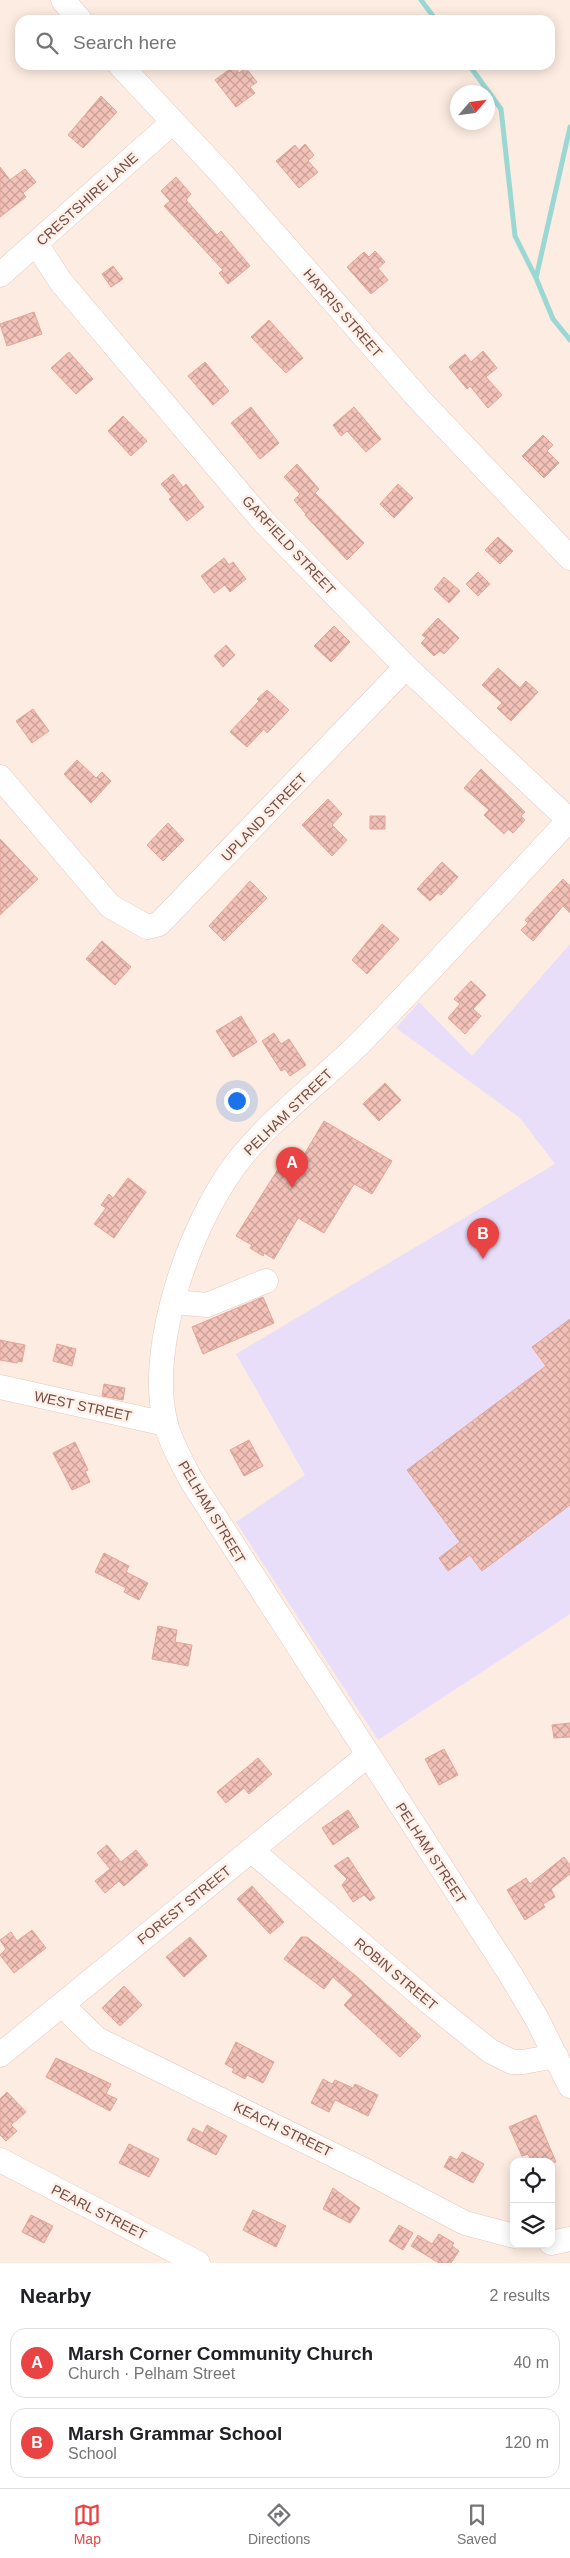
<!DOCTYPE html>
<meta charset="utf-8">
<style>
:root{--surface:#fff;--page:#f2f2f2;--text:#202124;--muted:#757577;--line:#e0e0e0;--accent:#e94343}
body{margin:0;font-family:Helvetica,sans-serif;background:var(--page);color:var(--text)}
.controls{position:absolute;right:15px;bottom:15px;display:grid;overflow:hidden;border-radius:10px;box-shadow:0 2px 12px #0003}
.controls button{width:45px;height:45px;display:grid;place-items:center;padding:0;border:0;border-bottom:1px solid var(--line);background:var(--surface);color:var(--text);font:25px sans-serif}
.compass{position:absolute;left:450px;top:85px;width:45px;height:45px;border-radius:50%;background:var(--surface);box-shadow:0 2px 12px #0003;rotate:62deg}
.you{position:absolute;left:236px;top:1100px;width:18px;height:18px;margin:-12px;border:4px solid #fff;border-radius:50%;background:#1a73e8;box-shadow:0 0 0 8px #1a73e833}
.badge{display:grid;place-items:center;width:32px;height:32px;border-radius:50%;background:var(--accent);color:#fff;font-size:16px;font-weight:700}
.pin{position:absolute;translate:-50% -41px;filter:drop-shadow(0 1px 2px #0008)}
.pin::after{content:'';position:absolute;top:26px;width:18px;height:15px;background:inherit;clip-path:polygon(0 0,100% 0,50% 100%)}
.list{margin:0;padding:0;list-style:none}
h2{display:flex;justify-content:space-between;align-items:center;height:65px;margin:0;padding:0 20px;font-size:21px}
h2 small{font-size:16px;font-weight:400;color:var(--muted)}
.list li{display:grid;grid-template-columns:32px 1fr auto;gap:15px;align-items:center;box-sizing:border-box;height:70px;margin:0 10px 10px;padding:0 10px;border:1px solid var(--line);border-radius:15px}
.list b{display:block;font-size:19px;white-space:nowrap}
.list p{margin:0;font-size:16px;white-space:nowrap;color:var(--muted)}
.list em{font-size:16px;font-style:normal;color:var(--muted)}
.icon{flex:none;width:28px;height:28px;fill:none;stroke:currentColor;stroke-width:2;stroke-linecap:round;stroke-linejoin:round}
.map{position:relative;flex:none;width:570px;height:2263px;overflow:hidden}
.search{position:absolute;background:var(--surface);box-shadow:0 2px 12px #0003;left:15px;right:15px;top:15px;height:55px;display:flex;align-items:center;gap:12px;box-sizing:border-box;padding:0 18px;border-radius:15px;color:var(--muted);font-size:19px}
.sheet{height:225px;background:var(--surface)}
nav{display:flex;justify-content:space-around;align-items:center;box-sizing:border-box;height:70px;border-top:1px solid var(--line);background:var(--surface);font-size:14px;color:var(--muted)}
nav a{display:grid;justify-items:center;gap:2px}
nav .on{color:var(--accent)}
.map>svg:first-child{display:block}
.education{fill:#e9def9}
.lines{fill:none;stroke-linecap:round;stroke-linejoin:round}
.stream{stroke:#9bd8d4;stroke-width:5}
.building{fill:url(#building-cross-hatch);stroke:#e5a498}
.minor-casing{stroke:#e3c8c0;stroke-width:25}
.minor{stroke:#fff;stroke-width:24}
.labels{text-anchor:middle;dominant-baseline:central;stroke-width:5;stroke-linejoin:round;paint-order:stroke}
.street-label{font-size:14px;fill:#744d47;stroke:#fff0e7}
</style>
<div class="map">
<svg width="570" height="2263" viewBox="0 0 570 2263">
<defs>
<pattern id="building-cross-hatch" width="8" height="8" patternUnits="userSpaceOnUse" patternTransform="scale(1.25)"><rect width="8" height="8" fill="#f2c2b8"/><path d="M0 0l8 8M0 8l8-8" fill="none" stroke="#c9a097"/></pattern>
</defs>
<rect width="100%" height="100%" fill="#fdece1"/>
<path class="education" d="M570,944V1614L378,1740L236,1522L305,1475L236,1354L555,1164L520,1118L396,1028L419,1002L472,1056Z"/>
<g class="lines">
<path class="stream" d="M421,0L436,20
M469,65L501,109L515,236L536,278
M570,127L536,278L553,319L570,340"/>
</g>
<path class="building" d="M234,66L239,73L246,68L257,82L250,87L255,93L236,107L215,80Z
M101,96L117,112L83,148L68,135Z
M305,144L314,155L308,161L318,172L299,188L276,161L295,145L299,150Z
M0,167L10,180L25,169L36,182L23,193L26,197L0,217Z
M176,177L191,194L186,200L217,235L221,231L250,266L228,284L219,273L223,270L164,206L170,201L161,191Z
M375,251L385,262L378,268L388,280L371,294L347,267L364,252L369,257Z
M113,266L123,279L111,287L102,274Z
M34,312L42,334L7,346L0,324Z
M269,320L303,358L286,373L251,337Z
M483,351L497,368L486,377L502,395L488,408L470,386L467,389L449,367L465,354L471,362Z
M69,352L93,379L76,394L51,368Z
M205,362L229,391L213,405L188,376Z
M251,407L279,443L260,459L231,423Z
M354,407L381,439L366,452L347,431L341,436L333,425Z
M123,416L147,441L131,456L108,431Z
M543,435L553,445L547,451L559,463L544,478L522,456Z
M297,464L319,489L315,493L364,543L347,560L305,515L306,514L294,500L300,494L284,477Z
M173,474L183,487L186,484L204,507L187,521L169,499L172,497L161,484Z
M398,484L413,498L394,518L380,504Z
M498,537L513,551L500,564L485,550Z
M224,558L229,565L233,562L246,579L230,592L225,585L214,593L201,576Z
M478,572L490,584L478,596L466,584Z
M444,577L460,591L449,603L434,589Z
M438,618L459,638L444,654L440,651L434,656L421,643L426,638L422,635Z
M334,626L350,642L331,662L314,646Z
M226,645L235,655L223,667L214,656Z
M498,668L520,688L526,681L538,692L511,721L497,708L502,703L482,685Z
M267,690L289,710L267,733L264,729L247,747L230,732L259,701L257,699Z
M33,709L49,731L32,743L16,721Z
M77,760L96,778L102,772L111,781L91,803L64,774Z
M481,769L525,812L521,816L525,820L513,833L508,829L504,834L484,815L489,810L464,788Z
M328,799L342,814L332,825L347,840L332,856L302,825Z
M370,816H385V829H370Z
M168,823L184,840L163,861L147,845Z
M0,839L38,879L0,915Z
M442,862L458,877L441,895L438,893L430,901L417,889Z
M563,879L570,886V913L563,906L533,941L521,930L528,923L525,920Z
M250,881L267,898L224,941L209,926Z
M382,924L399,939L367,974L352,960Z
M102,941L131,967L115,985L86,959Z
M471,981L486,995L473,1009L481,1016L465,1034L448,1018L460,1004L454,999Z
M241,1016L257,1042L233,1057L216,1031Z
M274,1033L281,1044L289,1039L306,1065L290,1076L285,1069L281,1071L262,1041Z
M385,1083L401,1100L379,1121L363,1104Z
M324,1121L392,1161L372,1194L354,1184L324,1233L298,1218L274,1259L264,1253L263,1256L250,1248L252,1245L236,1236L280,1166L286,1169L294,1156L301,1160Z
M128,1178L146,1192L114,1238L94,1224L106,1208L101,1205L109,1194L113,1198Z
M263,1297L274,1323L203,1354L192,1327Z
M570,1319V1505L482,1571L470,1555L448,1571L439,1558L460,1542L407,1470L546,1366L532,1347Z
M0,1340L25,1345L22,1362L18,1361L17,1363L0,1360Z
M57,1344L76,1349L72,1366L53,1361Z
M104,1384L125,1388L123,1400L102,1396Z
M249,1440L263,1466L244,1476L230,1450Z
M75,1442L88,1470L85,1471L90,1482L72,1490L53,1453Z
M104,1553L129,1566L126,1572L148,1583L139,1600L124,1592L126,1588L95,1572Z
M158,1626L177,1630L175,1642L192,1645L188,1666L152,1659Z
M570,1723V1737L554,1738L552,1725Z
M444,1749L458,1775L439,1785L425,1759Z
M258,1758L272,1774L249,1794L244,1788L226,1803L217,1792Z
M348,1810L359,1827L333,1845L322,1828Z
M107,1845L121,1862L136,1850L148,1865L124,1886L119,1881L105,1893L95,1881L110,1869L97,1853Z
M348,1857L375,1898L370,1901L364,1895L353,1902L342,1885L347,1879L334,1866Z
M564,1857L570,1865V1874L551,1889L555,1897L543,1904L545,1907L525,1920L507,1890L526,1878L530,1884Z
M252,1886L284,1922L270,1934L237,1899Z
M32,1930L46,1948L14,1973L0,1955L6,1949L0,1940L11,1932L17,1941Z
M190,1937L207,1956L184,1977L166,1957Z
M301,1937H307L356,1976L421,2036L400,2057L344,2005L353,1995L333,1977L324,1989L284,1959Z
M124,1986L142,2005L120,2026L102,2008Z
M236,2042L274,2062L263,2083L247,2075L245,2079L232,2072L234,2069L225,2064Z
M56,2058L111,2084L106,2094L117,2099L110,2111L46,2077Z
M323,2079L332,2084L335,2080L353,2088L355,2084L378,2095L368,2116L335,2100L329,2112L311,2103Z
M7,2092L26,2112L11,2125L17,2131L6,2141L0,2135V2099Z
M536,2115L556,2162H532L528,2154L522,2156L509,2127Z
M207,2125L227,2136L216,2155L187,2140L193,2128L203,2133Z
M129,2144L159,2159L149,2177L119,2163Z
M462,2152L484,2164L473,2183L444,2167L450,2156L457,2160Z
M333,2188L360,2208L350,2223L323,2209Z
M253,2210L286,2226L276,2247L243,2230Z
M31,2215L53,2226L44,2243L22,2232Z
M399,2225L413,2233L403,2250L389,2241Z
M439,2234L454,2243L452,2246L459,2251L451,2263H439L411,2246L418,2235L432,2244Z"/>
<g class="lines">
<g class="minor-casing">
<path id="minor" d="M63,0L80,20
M120,65L221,173L419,399L570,558
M37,245L61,282L263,521L406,667L569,820
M0,275L173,122
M0,777L110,906L147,927L159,924L406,667
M570,819C500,894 431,971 359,1044C321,1081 277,1114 243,1155C193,1214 145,1348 166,1424C171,1444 182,1462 191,1480L512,1977L537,2019L570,2086
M174,1302L207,1305L266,1281
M0,1387L166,1424
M251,1850L429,2002L490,2051L512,2062H523L556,2056
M62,2005L97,2039L366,2171L465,2223L514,2236
M0,2055L368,1755
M0,2160L198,2263
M551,2243L570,2239"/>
</g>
<use href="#minor" class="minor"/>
</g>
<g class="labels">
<g class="street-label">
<text transform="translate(87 199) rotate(-42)">CRESTSHIRE LANE</text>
<text transform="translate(343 313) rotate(49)">HARRIS STREET</text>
<text transform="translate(289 545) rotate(47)">GARFIELD STREET</text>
<text transform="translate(264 817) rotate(-46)">UPLAND STREET</text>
<text transform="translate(288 1112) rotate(-44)">PELHAM STREET</text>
<text transform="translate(83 1406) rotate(12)">WEST STREET</text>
<text transform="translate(212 1512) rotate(59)">PELHAM STREET</text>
<text transform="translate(431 1853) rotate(57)">PELHAM STREET</text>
<text transform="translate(184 1905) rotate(-39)">FOREST STREET</text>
<text transform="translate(396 1974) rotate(40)">ROBIN STREET</text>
<text transform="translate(283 2129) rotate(26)">KEACH STREET</text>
<text transform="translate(99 2212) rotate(27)">PEARL STREET</text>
</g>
</g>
</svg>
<div class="controls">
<button><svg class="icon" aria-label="locate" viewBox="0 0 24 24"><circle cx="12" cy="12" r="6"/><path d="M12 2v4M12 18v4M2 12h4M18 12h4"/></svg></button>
<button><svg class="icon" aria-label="layers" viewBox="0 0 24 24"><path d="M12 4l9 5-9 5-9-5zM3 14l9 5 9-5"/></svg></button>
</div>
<svg class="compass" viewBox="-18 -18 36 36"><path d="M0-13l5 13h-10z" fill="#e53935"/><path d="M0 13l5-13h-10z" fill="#757577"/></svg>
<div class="you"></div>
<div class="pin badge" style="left:292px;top:1188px">A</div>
<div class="pin badge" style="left:483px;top:1259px">B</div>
<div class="search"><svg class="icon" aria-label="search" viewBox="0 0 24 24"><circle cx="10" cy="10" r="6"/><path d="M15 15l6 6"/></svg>Search here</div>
</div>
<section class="sheet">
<h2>Nearby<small>2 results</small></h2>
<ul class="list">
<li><span class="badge">A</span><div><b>Marsh Corner Community Church</b><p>Church · Pelham Street</p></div><em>40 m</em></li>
<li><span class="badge">B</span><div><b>Marsh Grammar School</b><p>School</p></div><em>120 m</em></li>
</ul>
</section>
<nav>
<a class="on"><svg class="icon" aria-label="map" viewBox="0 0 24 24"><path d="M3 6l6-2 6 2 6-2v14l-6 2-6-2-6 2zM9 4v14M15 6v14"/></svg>Map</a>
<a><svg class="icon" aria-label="directions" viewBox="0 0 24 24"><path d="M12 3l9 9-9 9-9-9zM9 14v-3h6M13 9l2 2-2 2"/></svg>Directions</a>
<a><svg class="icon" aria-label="saved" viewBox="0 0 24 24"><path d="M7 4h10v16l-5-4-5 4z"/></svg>Saved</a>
</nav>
